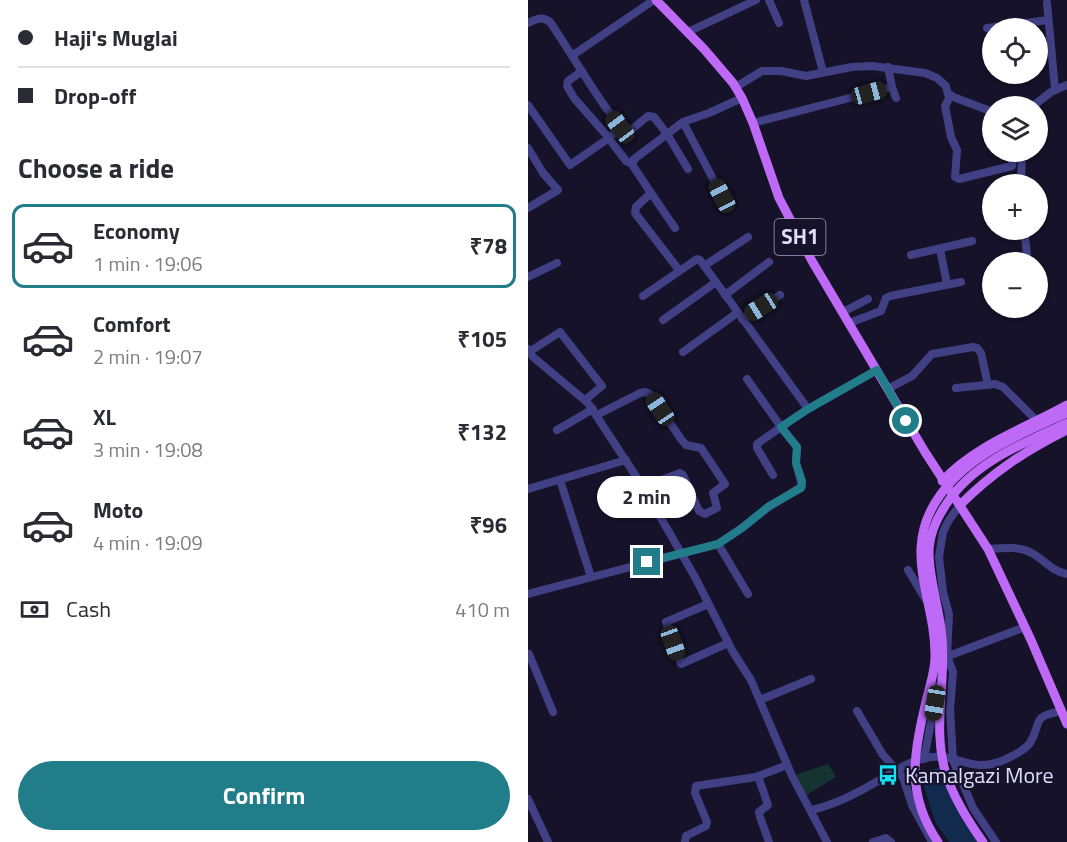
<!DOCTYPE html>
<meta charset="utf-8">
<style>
body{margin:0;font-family:"Titillium Web",sans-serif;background:#f7f7f7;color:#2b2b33;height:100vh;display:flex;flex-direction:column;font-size:22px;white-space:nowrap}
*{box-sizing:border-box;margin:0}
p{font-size:20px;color:#7c7c81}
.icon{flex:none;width:33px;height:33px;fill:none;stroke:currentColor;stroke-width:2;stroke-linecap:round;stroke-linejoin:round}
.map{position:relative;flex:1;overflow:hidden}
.side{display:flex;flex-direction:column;background:#fff;width:528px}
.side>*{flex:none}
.guide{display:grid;align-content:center;height:132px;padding:0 18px;background:#fff}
.buttons{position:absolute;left:454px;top:18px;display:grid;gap:12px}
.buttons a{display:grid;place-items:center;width:66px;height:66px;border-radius:50%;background:#fff;box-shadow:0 2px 4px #0004;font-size:30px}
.end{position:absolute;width:27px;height:27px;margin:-14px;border:8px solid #207d89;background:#fff;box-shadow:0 0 0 3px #fff}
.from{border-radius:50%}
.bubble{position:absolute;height:42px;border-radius:21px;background:#fff;box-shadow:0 2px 4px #0004;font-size:20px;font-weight:700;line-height:42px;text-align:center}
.car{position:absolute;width:18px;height:36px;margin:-18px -9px;border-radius:8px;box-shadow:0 0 4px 2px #0007;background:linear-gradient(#222 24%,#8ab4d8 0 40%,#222 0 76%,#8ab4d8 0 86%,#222 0)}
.guide b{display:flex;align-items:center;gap:21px;height:57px;font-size:22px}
.guide b+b{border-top:2px solid #e1e1e2}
.guide i{width:15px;height:15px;background:#2b2b33}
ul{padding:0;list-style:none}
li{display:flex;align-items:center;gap:18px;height:84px;margin:0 12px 9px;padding:0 6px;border:3px solid transparent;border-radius:12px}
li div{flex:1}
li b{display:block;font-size:22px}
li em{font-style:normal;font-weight:700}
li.selected{border-color:#207d89}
li>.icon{width:54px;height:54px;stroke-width:1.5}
h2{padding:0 18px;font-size:27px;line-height:72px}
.pay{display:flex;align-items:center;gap:15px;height:66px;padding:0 18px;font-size:22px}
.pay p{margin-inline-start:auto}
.cta{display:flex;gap:12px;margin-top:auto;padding:12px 18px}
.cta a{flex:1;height:69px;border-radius:36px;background:#207d89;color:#fff;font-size:24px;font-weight:700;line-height:69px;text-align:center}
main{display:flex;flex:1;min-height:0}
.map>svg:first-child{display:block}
</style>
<main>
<section class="side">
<div class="guide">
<b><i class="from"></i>Haji's Muglai</b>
<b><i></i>Drop-off</b>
</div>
<h2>Choose a ride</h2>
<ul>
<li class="selected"><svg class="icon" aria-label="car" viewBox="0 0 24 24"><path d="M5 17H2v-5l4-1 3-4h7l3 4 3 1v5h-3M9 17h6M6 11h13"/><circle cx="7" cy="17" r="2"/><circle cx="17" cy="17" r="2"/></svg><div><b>Economy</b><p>1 min · 19:06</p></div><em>₹78</em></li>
<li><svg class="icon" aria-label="car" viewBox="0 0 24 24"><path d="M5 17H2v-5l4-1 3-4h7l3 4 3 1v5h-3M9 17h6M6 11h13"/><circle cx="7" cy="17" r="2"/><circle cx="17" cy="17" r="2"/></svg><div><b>Comfort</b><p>2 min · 19:07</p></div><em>₹105</em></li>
<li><svg class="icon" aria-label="car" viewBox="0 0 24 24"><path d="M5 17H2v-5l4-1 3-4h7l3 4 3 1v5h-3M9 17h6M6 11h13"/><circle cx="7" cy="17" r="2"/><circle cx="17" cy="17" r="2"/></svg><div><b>XL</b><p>3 min · 19:08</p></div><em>₹132</em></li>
<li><svg class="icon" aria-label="car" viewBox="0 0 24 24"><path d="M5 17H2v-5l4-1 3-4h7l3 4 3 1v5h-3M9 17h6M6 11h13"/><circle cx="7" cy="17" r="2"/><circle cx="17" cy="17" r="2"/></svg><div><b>Moto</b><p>4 min · 19:09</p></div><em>₹96</em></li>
</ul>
<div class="pay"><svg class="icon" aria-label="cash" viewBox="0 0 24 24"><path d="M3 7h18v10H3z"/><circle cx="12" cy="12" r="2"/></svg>Cash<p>410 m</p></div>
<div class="cta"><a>Confirm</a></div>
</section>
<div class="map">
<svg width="539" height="842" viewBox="0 0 539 842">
<rect width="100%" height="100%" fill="#151229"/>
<path fill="#153331" d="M300,764L308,777L277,796L264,776Z"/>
<path fill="#122a4d" d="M412,767L451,842H421L407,822L392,773Z"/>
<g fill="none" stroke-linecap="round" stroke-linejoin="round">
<g stroke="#414085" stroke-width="8">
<path d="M241,0L251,23"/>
<path d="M276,0L295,72"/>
<path d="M519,3L527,89"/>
<path d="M0,23C8,19 14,16 22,22C46,57 66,94 92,127L81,138L82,140L98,161L104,164"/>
<path d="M459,28L520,20"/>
<path d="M160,32L228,0"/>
<path d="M45,55L126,0"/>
<path d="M208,87L234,71H253L278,76L324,67L344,66L397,73L409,78L418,86L420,95L465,112"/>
<path d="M364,87L368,98"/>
<path d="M423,95L417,106L423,137L429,150L427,177L431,179L484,166L486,152"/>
<path d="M0,105L42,165L81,138L46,98L39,86L40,81L54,71"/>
<path d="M505,106L523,92L539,85"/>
<path d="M155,122L194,196"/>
<path d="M225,123L364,87L360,67"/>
<path d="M98,134L120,116L126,117L139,134L160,169"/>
<path d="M0,148L15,173L30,190L0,208"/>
<path d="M493,184L494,152"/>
<path d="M123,193L147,228"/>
<path d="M496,230L499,254"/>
<path d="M412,249L419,284"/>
<path d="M383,255L444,241"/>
<path d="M176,266L220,237"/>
<path d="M151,270L107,213L108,207L123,193L105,166V160L155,122L181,113L214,98"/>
<path d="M0,277L29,263"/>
<path d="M197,295L241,262"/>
<path d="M115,296L169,259L172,260L188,282"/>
<path d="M315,312L340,299"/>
<path d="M214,319L252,295"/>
<path d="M135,320L188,282L280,409"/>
<path d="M321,323L353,311L358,298L362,296L433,282"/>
<path d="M0,349L5,357L60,403L115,487L167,577L205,652L223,680L264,776L299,842"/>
<path d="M1,352L32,332L74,386L57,400"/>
<path d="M155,352L209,313"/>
<path d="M219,379L253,427L229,444V448L245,475"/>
<path d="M428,388L467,384L475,387L509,421"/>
<path d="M360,389L384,376L404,354L445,347L449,348L453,353L460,385"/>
<path d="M69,415L112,393L117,392L122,394L153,439L158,445L173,448L197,484L185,493L189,508L177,514L171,511L155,475L152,473L115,487"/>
<path d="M29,430L65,409"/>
<path d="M32,480L63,577"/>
<path d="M0,489L98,460"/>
<path d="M432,505L421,520L415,532L411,557L415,592L421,614L419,656L425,672L422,710L425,760L445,808L468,842"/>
<path d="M190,544L220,594"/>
<path d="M460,549C474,548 489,546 502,552C516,559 523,571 539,574"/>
<path d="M380,570L398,600"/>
<path d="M0,594L190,544L214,528L238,509L274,486L268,463L269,447L253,427L280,409L349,370"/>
<path d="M180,604L138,622L153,664L200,643"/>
<path d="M1,654L25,712"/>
<path d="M415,658L497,627"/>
<path d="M232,700L283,679"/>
<path d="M329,711L355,755L375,777L384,805L404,842"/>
<path d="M396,759L410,686"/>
<path d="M230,776L240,805L231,812L232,817L241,842"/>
<path d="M0,799L20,842"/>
<path d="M283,810C307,805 329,793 350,781C367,771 384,759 404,757C430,754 444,774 476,760C485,756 496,751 502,743C515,721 502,717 534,711"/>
<path d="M157,842L158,836L178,826L179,822L167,793L168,786L228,777L259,765"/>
<path d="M345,842L358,838L363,842"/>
</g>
<g stroke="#be6af7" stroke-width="9">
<path d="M128,0L176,49L205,83L214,98L225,123L251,198L284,261L397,452L460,549L503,640L539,724"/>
<path d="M414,481C449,444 496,429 539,405"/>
<path d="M432,505C465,472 497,451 539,430"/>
</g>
<g stroke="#be6af7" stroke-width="9">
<path d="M410,842C378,795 385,754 398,702C401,688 407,672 407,657C408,598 371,550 413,494C443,453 495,433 539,413"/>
<path d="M455,842C440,821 426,799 418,774C404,729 418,685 414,639C412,608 400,579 401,549C402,533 410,516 419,503C446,462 496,443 539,423"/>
</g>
</g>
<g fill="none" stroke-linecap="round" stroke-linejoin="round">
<path stroke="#207d89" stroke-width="8" d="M119,562L190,544L214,528L241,506L273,488L274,481L268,463L269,447L253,427L280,409L349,370L378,421"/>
</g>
<defs>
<g id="bus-bare" transform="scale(1.62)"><path d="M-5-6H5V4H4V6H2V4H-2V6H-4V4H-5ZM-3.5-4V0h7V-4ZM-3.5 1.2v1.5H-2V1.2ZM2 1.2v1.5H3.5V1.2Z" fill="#13e1f2" stroke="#151229" stroke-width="2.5" paint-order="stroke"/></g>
</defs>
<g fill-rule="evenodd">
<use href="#bus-bare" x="360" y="775"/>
</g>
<g text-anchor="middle" stroke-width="4.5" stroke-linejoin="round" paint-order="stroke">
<rect fill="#151229" stroke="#a29fbd" stroke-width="1.5" x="246.5" y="219" width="51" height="36" rx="4.5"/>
<g font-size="21" font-weight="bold" fill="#dfdcfd">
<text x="272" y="244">SH1</text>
</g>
<g font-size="22" fill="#dfdcfd" stroke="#151229" text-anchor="start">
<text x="377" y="783">Kamalgazi More</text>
</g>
</g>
</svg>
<div class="buttons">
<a><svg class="icon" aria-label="locate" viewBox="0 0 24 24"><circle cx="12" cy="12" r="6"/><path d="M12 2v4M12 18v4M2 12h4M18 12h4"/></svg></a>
<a><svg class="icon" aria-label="layers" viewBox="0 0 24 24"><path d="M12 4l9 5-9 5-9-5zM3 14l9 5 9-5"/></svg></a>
<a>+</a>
<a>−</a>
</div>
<i class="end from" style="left:378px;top:421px"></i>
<i class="end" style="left:119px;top:562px"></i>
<div class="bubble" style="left:69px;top:476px;width:99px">2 min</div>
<i class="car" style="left:341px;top:93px;rotate:75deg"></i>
<i class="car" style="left:92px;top:127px;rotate:323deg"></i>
<i class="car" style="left:194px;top:196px;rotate:332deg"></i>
<i class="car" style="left:233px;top:307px;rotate:238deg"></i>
<i class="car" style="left:132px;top:409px;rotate:326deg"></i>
<i class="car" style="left:145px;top:643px;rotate:160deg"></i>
<i class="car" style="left:407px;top:703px;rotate:189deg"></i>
</div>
</main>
